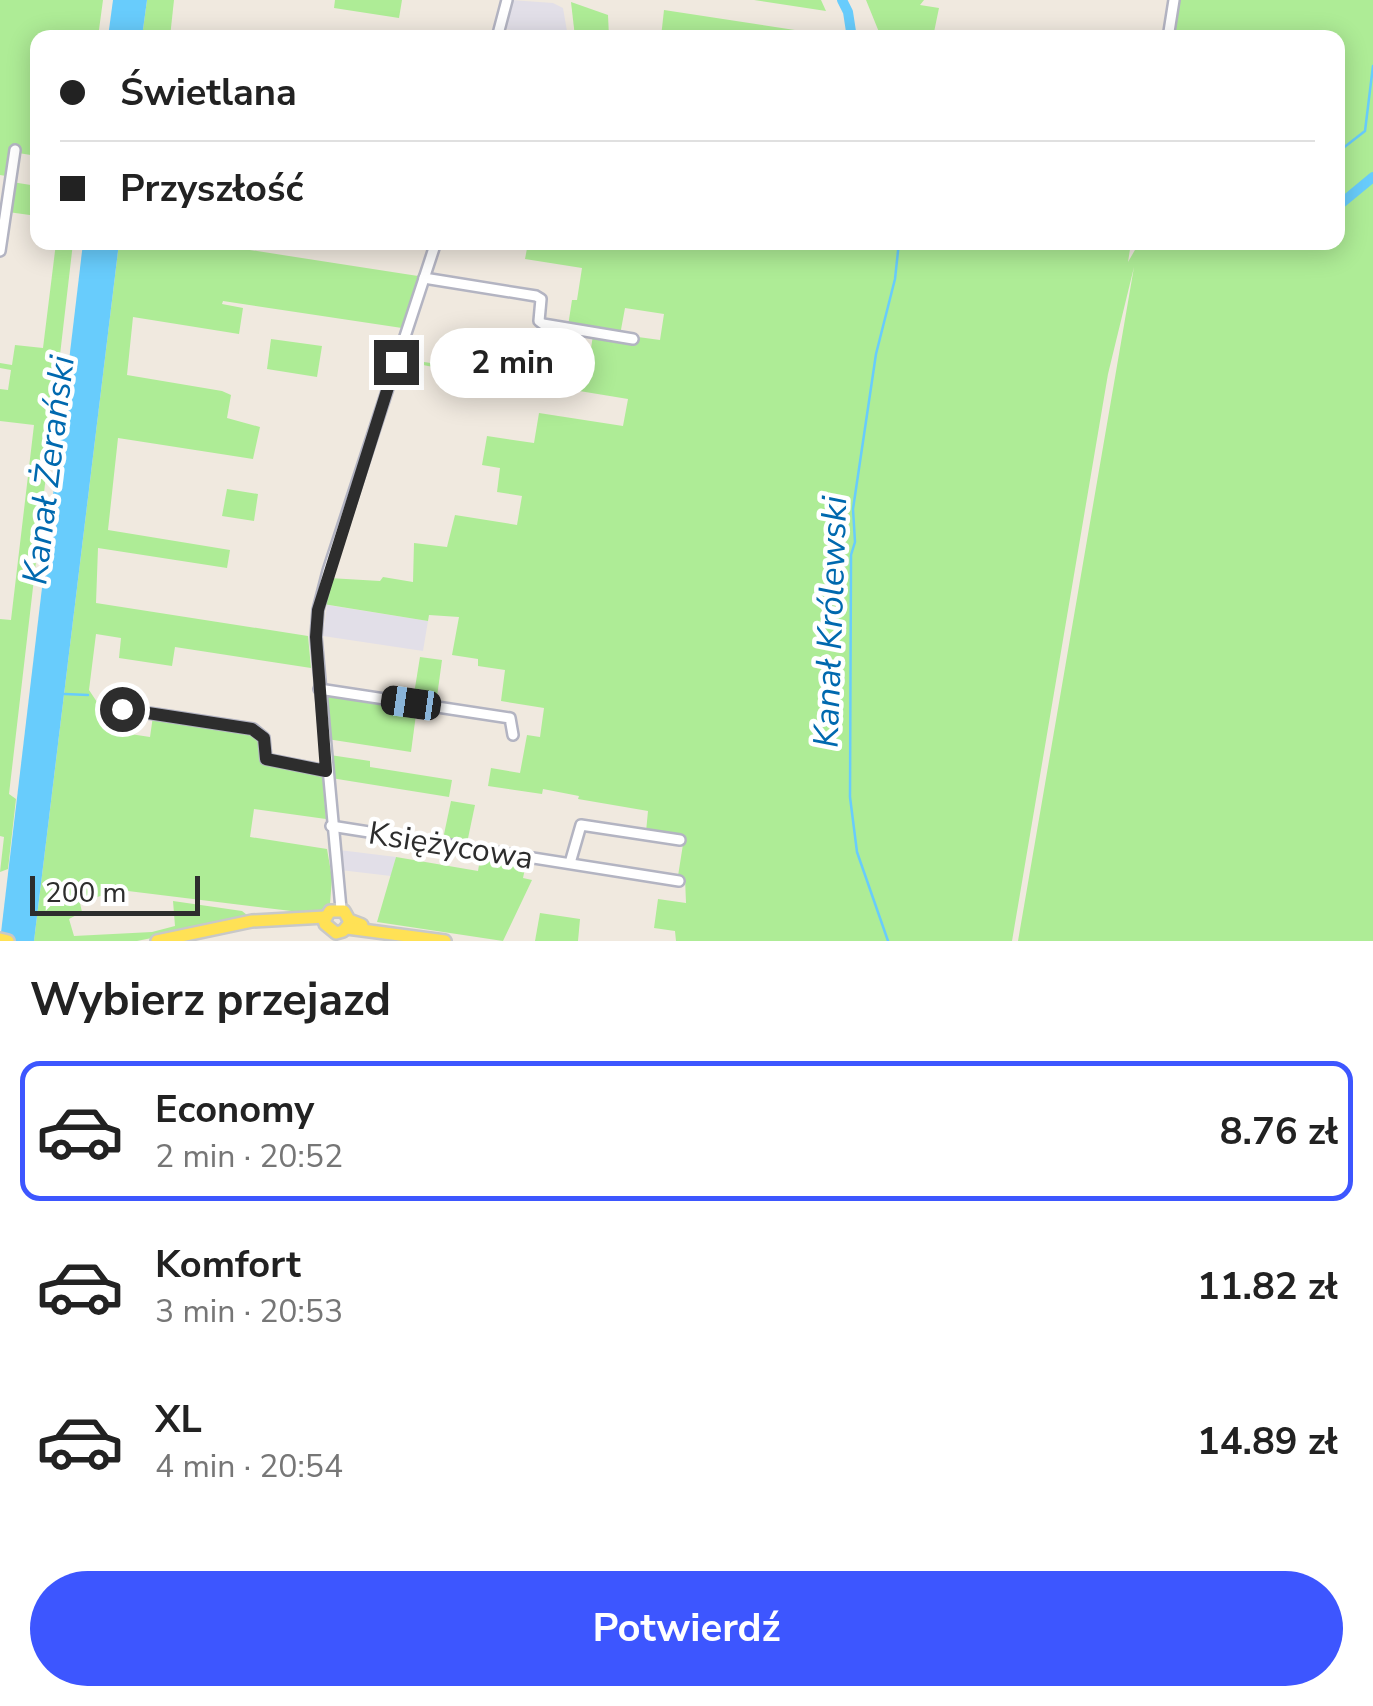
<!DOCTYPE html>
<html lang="pl">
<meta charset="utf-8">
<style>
body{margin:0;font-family:"Nunito Sans",sans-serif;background:#f6f6f6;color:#222;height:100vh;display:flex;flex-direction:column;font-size:38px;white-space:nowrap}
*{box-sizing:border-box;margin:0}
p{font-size:32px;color:#767676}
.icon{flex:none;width:55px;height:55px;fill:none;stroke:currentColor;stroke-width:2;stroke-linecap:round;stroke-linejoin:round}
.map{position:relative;height:941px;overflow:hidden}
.side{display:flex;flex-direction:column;background:#fff;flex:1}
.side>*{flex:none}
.hud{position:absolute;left:30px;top:30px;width:1315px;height:220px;border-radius:20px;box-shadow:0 5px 25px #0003;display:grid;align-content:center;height:220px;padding:0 30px;background:#fff}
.scale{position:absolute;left:30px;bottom:25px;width:170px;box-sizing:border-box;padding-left:10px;border:5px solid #2d2d2d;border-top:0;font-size:28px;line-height:35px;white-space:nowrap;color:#2d2d2d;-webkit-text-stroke:8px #fff;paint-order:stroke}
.end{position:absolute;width:45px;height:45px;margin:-22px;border:12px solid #2d2d2d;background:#fff;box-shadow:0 0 0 5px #fff}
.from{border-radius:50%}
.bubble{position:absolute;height:70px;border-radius:35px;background:#fff;box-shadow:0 5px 25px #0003;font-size:32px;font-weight:700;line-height:70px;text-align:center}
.car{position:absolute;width:30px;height:60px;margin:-30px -15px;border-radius:12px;box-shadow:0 0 8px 2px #0007;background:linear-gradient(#222 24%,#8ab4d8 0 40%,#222 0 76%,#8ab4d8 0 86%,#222 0)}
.hud b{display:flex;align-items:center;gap:35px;height:95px;font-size:38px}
.hud b+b{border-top:2px solid #e0e0e0}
.hud i{width:25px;height:25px;background:#222}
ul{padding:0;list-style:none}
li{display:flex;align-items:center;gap:30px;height:140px;margin:0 20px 15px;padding:0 10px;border:5px solid transparent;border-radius:20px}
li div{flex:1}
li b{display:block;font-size:38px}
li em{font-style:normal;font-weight:700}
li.current{border-color:#3d56ff}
li>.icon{width:90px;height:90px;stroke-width:1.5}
h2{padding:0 30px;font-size:45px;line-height:120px}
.button{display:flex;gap:20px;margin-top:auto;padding:20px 30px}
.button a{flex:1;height:115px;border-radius:60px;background:#3d56ff;color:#fff;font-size:40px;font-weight:700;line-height:115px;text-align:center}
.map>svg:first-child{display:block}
</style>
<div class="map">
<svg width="1373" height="941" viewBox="0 0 1373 941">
<rect width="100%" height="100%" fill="#f0e9df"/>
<g fill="#e2dfe8">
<path d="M511,0L553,3L563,8L568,37L503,29Z"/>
<path d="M327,605L428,621L423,651L323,636Z"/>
<path d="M339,850L396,857L391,876L340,870Z"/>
</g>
<g fill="#aeec96">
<path d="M0,0H103L98,37L38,38L37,156L12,152L6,176L0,175Z"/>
<path d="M147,0H174L170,37H142Z"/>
<path d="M335,0H402L399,18L334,8Z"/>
<path d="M754,0H821L826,11Z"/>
<path d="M866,0H924L920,5L939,8L933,37H881Z"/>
<path d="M1178,0H1373V941H1018L1134,267L1108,374L1012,941H676L675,931L654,928L658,899L686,903L685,878L678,876L684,838L646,832L648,811L578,799L579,796L543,789L542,794L488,786L491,768L520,773L527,735L540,737L544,708L501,701L505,670L478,666V659L452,655L459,617L429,615L428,621L323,604L329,578L380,581L383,577L413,582L414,543L447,547L455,515L517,525L522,496L497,492L500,468L482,465L487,436L534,443L539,413L623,426L628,399L428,366L404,361L405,359L532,379L537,355L589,362L593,335L633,342L638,337L660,340L664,314L625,308L620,335L568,326L572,300H577L582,268L525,259L528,243H1131L1128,262L1139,243L1338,242V38L1172,37Z"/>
<path d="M571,2L608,15L609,37H575Z"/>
<path d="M664,10L834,36V37H661Z"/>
<path d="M12,182L37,186V216L8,212Z"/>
<path d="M56,243H73L9,794L16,799L8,869L0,872L4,837L0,836V619L11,620L34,425L0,421V389L8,390L11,370L0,368V363L12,365L15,345L43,348Z"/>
<path d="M119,243H205L418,276L402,328L223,301L222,304L243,308L239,334L133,317L127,375L222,391L231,395L227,418L260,427L253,459L118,438L108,530L230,550L227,568L98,548L96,603L308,636L311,668L175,647L172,666L119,658L121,638L96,634L89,690L117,732L150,737L153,716L257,733L262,743L259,756L262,761L322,772L326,819L254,809L250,837L327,849L332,878L330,904L316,914L128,891L112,892L80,903L82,912L69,919L74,936L152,932L175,926L173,901L242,911L247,915L245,919L137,941H34Z"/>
<path d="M271,339L322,346L317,377L267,369Z"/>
<path d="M227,489L258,494L254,521L222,516Z"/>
<path d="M420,657L442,660L436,704L413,700Z"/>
<path d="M326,694L417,707L411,752L327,739L323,695Z"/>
<path d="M330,755L370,761V767L452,780L449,797L331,778Z"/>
<path d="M451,801L475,805L467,843L443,839Z"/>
<path d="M481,853L527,859L523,878L532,880L503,941L377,922L396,857L478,871Z"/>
<path d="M540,913L580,919L578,941H535Z"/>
</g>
<g fill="#68ccfc">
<path d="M113,0H147L142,37H108Z"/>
<path d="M83,243H119L34,941H0Z"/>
</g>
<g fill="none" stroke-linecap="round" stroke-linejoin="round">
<g stroke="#68ccfc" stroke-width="2.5">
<path d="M1338,152L1365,131L1373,66"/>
<path d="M65,694L88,695"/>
<path d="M888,941L857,852L850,797L851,555L855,542L853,509L876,354L895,279L899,242"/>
</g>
<g stroke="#68ccfc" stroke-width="10">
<path d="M842,0L848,12L852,38"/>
<path d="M1338,206L1373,177"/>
</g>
<g stroke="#b3b4c2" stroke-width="14">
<g id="minor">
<path d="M497,38L507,0"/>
<path d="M1168,38L1174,0"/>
<path d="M0,251L15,150"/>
<path d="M424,278L536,296L541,299L539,321L543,324L633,339"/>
<path d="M319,689L510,718L513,735"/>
<path d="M122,709L253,729L264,738L266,759L326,771"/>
<path d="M331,826L679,881"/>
<path d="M570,863L581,825L680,840"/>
<path d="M341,909L316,637L318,610L328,571L436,242"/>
</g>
</g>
<g stroke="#c8c8c8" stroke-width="16">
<g id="major">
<path d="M324,921L330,911H344L349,920L362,925"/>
<path d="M325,924L336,933L343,931L349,924"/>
<path d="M347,928L445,941"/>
<path d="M0,939L8,941"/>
<path d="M157,941L252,921L325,917"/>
</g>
</g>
<use href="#minor" stroke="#fff" stroke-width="9"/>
<use href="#major" stroke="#ffe155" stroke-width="11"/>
</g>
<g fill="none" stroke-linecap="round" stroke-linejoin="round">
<path stroke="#2d2d2d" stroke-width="12" d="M122,709L252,729L264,738L266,759L326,771L316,637L318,610L396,362"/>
</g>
<g text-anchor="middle" stroke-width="9" stroke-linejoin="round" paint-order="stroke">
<g font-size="32" fill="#2d2d2d" stroke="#fff">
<text transform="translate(451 845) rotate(9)" y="11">Księżycowa</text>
</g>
<g font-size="35" font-style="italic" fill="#0069af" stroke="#fff">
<text transform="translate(48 470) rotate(-83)" y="12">Kanał Żerański</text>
<text transform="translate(830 622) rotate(-88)" y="12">Kanał Królewski</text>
</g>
</g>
</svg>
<div class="scale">200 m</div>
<i class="end from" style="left:122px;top:709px"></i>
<i class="end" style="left:396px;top:362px"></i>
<div class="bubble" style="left:430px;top:328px;width:165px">2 min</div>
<i class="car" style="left:411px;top:703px;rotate:278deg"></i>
<div class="hud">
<b><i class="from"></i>Świetlana</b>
<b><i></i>Przyszłość</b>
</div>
</div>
<section class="side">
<h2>Wybierz przejazd</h2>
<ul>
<li class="current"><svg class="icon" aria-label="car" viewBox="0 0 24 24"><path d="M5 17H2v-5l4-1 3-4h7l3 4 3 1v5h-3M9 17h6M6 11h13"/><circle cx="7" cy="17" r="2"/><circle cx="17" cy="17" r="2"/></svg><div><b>Economy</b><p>2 min · 20:52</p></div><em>8.76 zł</em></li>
<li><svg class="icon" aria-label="car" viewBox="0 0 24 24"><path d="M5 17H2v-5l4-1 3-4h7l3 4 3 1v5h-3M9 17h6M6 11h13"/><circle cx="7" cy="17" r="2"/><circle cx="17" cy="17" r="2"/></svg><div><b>Komfort</b><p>3 min · 20:53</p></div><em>11.82 zł</em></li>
<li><svg class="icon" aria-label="car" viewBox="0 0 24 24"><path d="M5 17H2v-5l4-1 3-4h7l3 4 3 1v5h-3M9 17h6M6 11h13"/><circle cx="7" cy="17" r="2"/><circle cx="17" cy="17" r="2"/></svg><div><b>XL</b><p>4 min · 20:54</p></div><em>14.89 zł</em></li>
</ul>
<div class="button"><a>Potwierdź</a></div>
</section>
